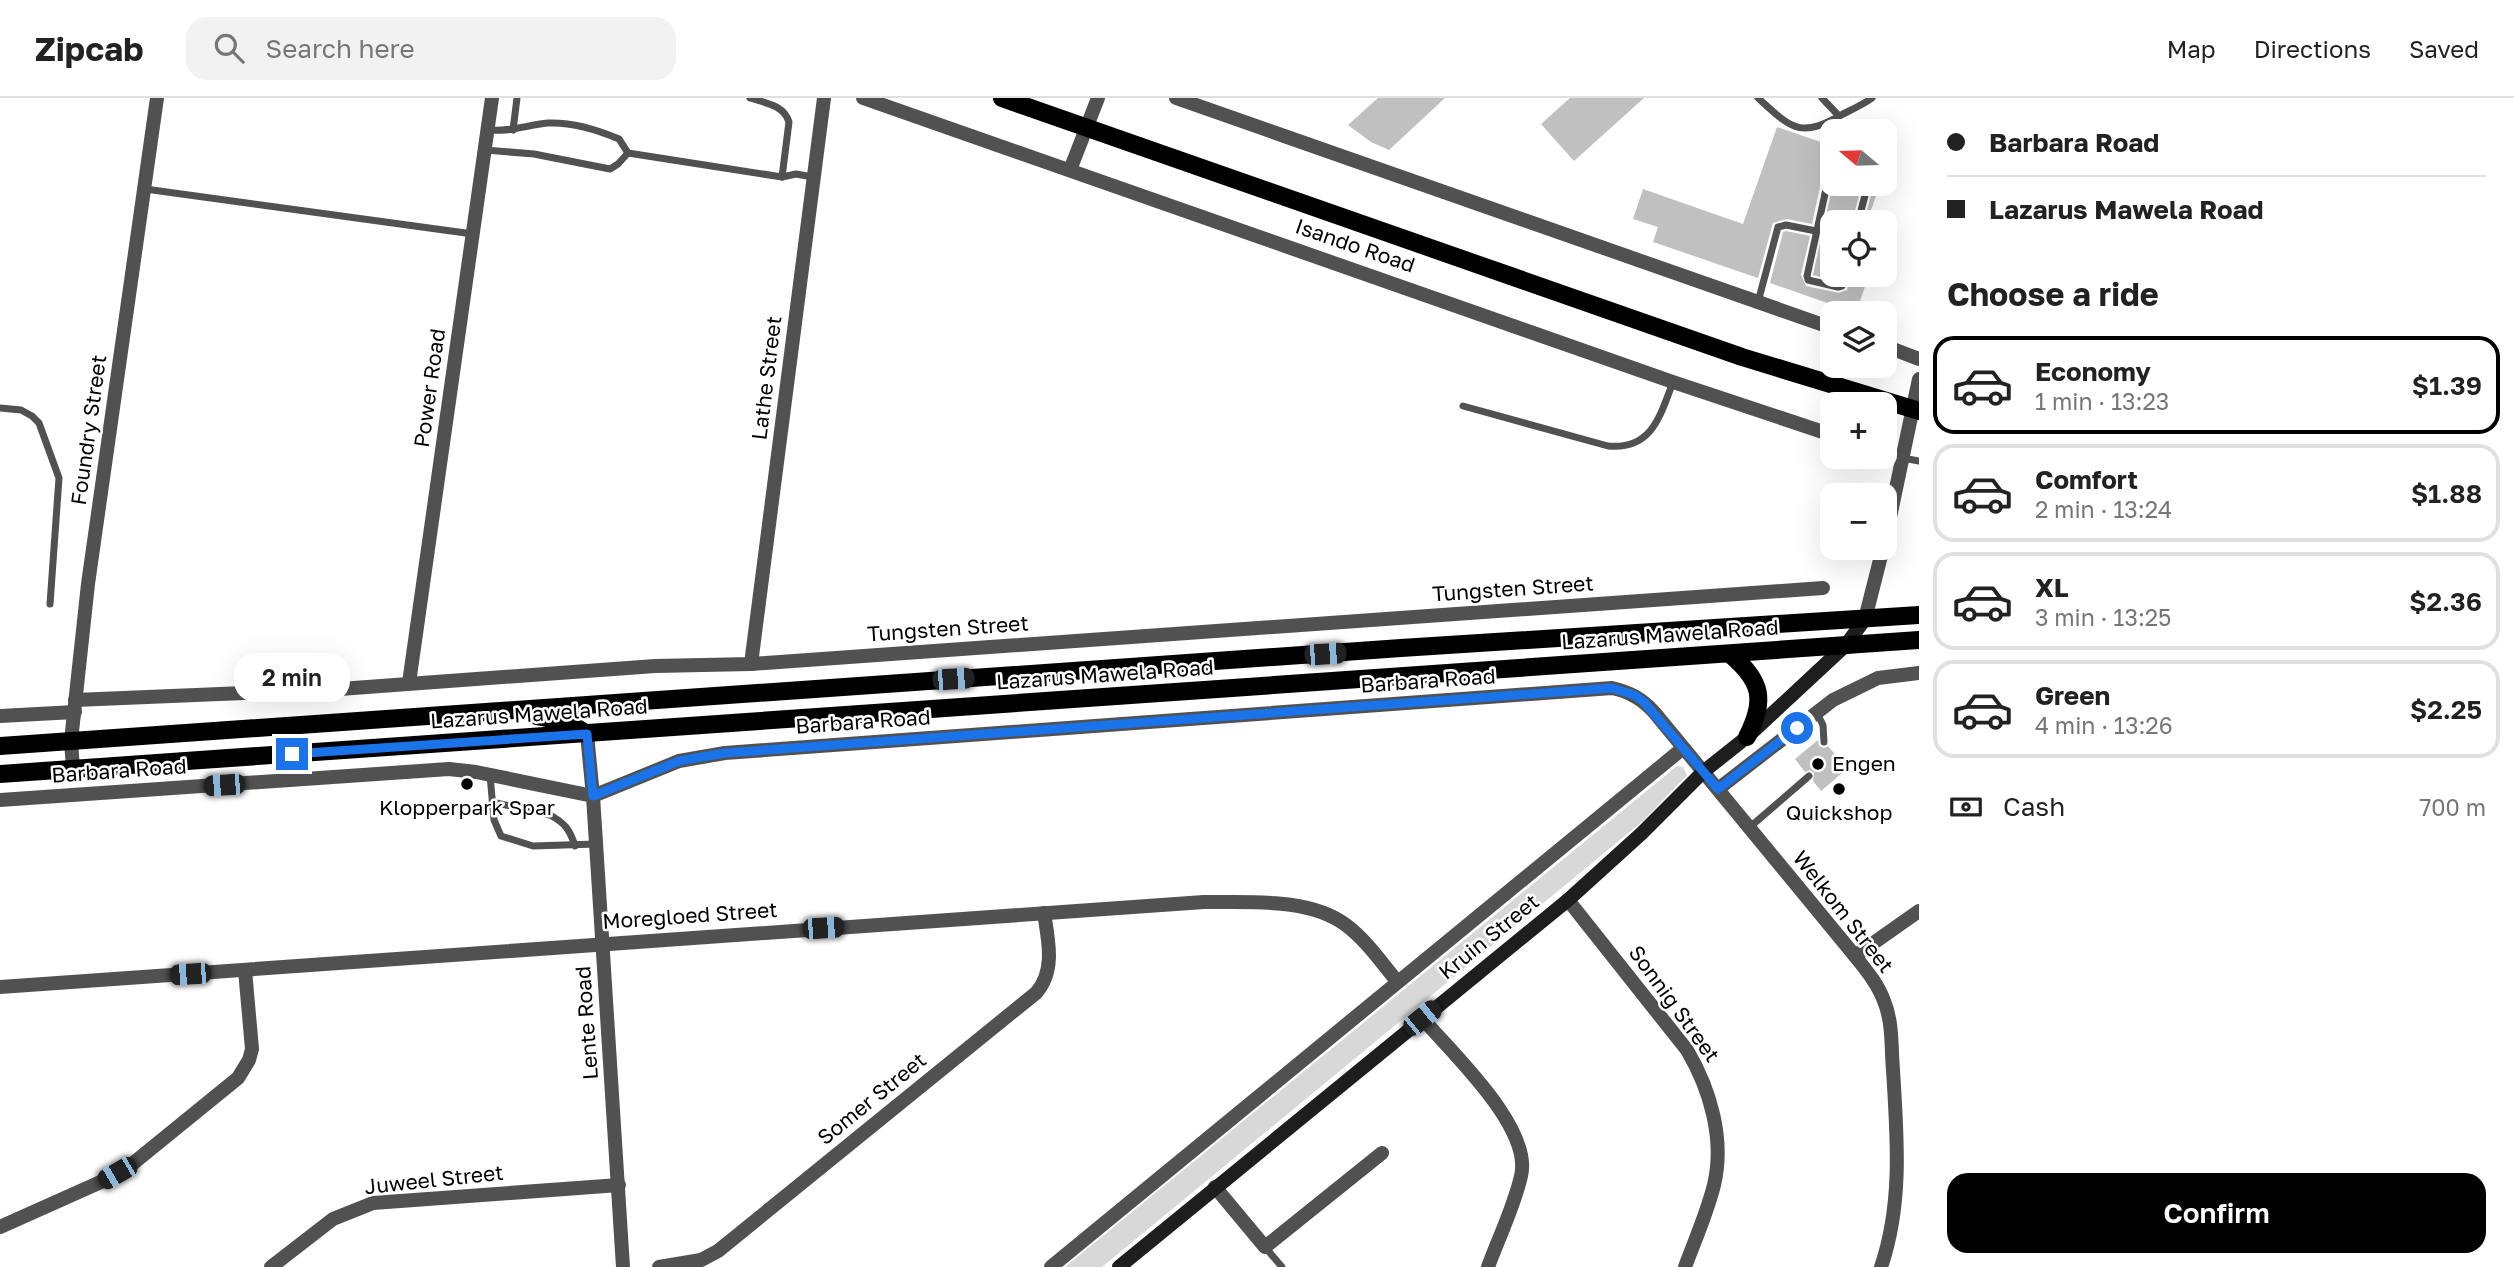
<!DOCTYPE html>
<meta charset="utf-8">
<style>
body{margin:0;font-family:"Golos Text",sans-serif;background:#f2f2f2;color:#222;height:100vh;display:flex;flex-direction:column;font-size:26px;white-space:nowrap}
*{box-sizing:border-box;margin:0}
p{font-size:23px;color:#767676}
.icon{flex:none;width:38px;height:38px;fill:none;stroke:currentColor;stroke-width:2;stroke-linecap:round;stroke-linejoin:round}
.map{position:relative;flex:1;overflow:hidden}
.sheet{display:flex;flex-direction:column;background:#fff;width:595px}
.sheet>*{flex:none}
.guide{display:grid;align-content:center;height:154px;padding:0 28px;background:#fff}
.needle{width:46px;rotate:289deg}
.controls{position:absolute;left:1820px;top:21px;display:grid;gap:14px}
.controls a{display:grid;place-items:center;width:77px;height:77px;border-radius:14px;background:#fff;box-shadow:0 7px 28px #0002;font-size:35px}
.end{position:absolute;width:32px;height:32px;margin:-16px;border:9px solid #1a73e8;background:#fff;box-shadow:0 0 0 4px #fff}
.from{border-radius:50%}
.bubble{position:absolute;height:49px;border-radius:21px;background:#fff;box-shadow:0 7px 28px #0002;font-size:23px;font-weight:600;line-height:49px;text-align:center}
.car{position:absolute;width:21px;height:42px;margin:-21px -10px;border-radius:9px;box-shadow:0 0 5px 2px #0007;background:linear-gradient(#222 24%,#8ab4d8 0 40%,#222 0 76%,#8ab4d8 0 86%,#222 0)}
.guide b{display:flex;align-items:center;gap:24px;height:66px;font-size:26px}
.guide b+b{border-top:2px solid #e0e0e0}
.guide i{width:18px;height:18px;background:#222}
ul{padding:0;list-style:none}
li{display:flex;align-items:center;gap:21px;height:98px;margin:0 14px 10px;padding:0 14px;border:4px solid #e0e0e0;border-radius:21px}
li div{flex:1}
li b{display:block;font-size:26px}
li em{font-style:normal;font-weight:600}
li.on{border-color:#000}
li>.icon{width:63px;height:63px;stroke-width:1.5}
h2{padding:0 28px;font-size:32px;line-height:84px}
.pay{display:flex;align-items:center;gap:18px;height:77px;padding:0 28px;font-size:26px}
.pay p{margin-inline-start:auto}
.primary-button{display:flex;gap:14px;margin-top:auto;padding:14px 28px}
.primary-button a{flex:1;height:80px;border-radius:21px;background:#000;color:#fff;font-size:28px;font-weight:600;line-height:80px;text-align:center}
header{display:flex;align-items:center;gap:42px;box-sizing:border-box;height:98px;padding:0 35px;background:#fff;border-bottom:2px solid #e0e0e0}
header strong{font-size:33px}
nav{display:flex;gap:38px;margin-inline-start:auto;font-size:24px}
.search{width:490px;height:63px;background:#f2f2f2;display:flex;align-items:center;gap:18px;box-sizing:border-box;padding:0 24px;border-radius:21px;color:#767676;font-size:26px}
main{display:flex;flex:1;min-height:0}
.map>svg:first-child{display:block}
</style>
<header>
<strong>Zipcab</strong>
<div class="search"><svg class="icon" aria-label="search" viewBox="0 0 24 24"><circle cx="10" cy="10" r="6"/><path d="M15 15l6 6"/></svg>Search here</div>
<nav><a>Map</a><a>Directions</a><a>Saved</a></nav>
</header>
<main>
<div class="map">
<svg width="1919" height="1169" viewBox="0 0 1919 1169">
<rect width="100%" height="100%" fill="#fff"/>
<path fill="#d8d8d8" d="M1677,668L1683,669L1687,677L1643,723L1102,1169H1065Z"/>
<g fill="#c0c0c0">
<path d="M1378,0H1445L1389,52L1371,44L1348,27Z"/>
<path d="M1570,0H1644L1574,63L1541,26Z"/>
<path d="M1777,29L1832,48V67L1827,70L1822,80L1812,126L1787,121L1773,125L1758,180L1653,144L1658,129L1633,121L1643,91L1743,126Z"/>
<path d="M1833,86H1862L1852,124H1832V177H1839L1837,183L1813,177Z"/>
<path d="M1874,86H1880L1867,124H1864Z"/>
<path d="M1786,133L1810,138L1801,177L1806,188L1839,195L1847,192L1851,177H1869L1856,215L1770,185L1783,134Z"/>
<path d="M1818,642L1819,648L1824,650L1828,648L1847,671L1821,693L1813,683L1814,675L1810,672L1805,674L1795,661Z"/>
</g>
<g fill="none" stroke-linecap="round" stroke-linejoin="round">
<g stroke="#515151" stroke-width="7">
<path d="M750,0C765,5 784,7 789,24L782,79"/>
<path d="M1758,0C1792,31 1800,41 1843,16C1853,11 1864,6 1872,0"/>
<path d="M1822,0L1839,18"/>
<path d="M487,32C512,34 526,27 548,25C572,24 598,32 619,41L628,55L782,79L796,76L813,79"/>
<path d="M513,32L517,0"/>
<path d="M485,52L534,56L610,71L618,66L628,55"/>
<path d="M1832,73L1828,82L1807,178L1808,182L1838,189L1842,188L1845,177"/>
<path d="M145,91L473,136"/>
<path d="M1858,124L1868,86"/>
<path d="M1758,204L1778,129L1786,127L1816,133"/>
<path d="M1463,308L1608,348C1652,352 1660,318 1673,284"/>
<path d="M0,310L21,312L32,318L39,325L59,380L50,506"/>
<path d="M1903,360L1919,363"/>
<path d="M1817,615L1823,627L1824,644"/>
<path d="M490,677L494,722L501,738L533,748L596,746"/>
<path d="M492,704L550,717C565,725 570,732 575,748"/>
<path d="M1750,729L1809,678"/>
<path d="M1265,1149L1282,1169"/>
</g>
<g stroke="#515151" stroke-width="14">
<path d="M863,0L1673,284L1832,337"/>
<path d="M1176,0L1832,230"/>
<path d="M1070,72L1098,0"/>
<path d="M1885,248L1919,261"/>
<path d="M1885,354L1902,360"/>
<path d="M1885,443L1919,281"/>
<path d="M1865,521L1883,450"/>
<path d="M751,566L824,0"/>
<path d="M409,585L492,0"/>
<path d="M75,602L340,591L655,568L751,566L1823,490"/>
<path d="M0,618L75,614"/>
<path d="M587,636L593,698L623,1169"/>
<path d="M73,670L71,643L88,486L157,0"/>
<path d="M1718,691L1833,602L1878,580L1919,575"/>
<path d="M0,702L449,671L476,674L593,698L679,663L725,655L1612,590C1630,594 1642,601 1654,614L1855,858C1866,872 1878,886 1884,903C1893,924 1891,950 1893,972C1897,1038 1903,1105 1881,1169"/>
<path d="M1568,802L1687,952C1710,991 1725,1041 1714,1087C1707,1115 1695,1142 1685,1169"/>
<path d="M1855,858L1919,813"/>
<path d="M0,889L1204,804C1249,805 1308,799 1346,827C1366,842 1381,864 1397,883"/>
<path d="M1422,920C1452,955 1533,1030 1521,1078C1514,1109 1499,1139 1488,1169"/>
<path d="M1215,1089L1265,1149L1382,1055"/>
<path d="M0,1129L103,1083L131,1067L238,980L249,962L252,951L245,872"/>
<path d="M271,1169L333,1121L373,1105L619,1087"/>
<path d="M659,1169L701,1162L718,1153L1036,895C1056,873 1048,841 1044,815"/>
<path d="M1051,1169L1682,651"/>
</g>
<path stroke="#1e1e1e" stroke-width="14" d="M1119,1169L1568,802L1642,735L1703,674L1747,639L1846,547L1865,521"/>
<g stroke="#000" stroke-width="18">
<path d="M1002,0L1742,259L1919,313"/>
<path d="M1730,556C1762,583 1766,602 1747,639"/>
<path d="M536,618L568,624L587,636"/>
<path d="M0,648L1401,550L1919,517"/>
<path d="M0,676L1919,542"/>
</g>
</g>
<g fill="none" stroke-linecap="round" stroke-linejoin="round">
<path stroke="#1a73e8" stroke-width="9" d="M292,656L587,636L593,698L679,663L725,655L1612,590L1634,597L1644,604L1718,691L1797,630"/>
</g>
<g fill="#000" stroke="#fff" stroke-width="2.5">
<circle cx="1818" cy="666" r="7"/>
<circle cx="467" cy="686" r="7"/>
<circle cx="1839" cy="691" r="7"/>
</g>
<g text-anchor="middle" stroke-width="5" stroke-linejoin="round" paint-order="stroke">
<g font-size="21" fill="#000" stroke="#fff">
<text transform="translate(1355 148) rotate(19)" y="7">Isando Road</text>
<text transform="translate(767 280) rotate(-83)" y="7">Lathe Street</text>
<text transform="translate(430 290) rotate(-82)" y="7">Power Road</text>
<text transform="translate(89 332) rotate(-82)" y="7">Foundry Street</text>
<text transform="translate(1513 491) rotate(-4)" y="7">Tungsten Street</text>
<text transform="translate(948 531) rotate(-4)" y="7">Tungsten Street</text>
<text transform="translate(1670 537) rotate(-4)" y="7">Lazarus Mawela Road</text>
<text transform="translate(1105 577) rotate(-4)" y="7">Lazarus Mawela Road</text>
<text transform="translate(1428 583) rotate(-4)" y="7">Barbara Road</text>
<text transform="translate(539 616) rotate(-4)" y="7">Lazarus Mawela Road</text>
<text transform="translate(863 624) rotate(-4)" y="7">Barbara Road</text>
<text transform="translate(119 673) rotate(-4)" y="7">Barbara Road</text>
<text transform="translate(1843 814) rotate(52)" y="7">Welkom Street</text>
<text transform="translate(690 818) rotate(-4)" y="7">Moregloed Street</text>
<text transform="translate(1489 839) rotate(-39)" y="7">Kruin Street</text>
<text transform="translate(1674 906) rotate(54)" y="7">Sonnig Street</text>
<text transform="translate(587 925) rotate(-94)" y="7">Lente Road</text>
<text transform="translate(872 1001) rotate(-39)" y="7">Somer Street</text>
<text transform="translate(434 1082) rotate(-6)" y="7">Juweel Street</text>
</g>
<g font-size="21" fill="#000" stroke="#fff">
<text x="1832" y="673" text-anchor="start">Engen</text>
<text x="467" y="717">Klopperpark Spar</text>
<text x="1839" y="722">Quickshop</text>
</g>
</g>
</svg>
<div class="controls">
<a><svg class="needle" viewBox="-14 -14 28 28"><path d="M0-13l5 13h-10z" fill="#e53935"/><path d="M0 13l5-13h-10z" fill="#767676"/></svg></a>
<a><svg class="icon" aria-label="locate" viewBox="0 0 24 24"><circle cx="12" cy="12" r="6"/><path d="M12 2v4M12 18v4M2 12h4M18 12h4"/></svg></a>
<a><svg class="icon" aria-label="layers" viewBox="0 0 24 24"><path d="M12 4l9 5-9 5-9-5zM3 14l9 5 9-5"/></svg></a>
<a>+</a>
<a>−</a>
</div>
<i class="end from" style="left:1797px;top:630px"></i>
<i class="end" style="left:292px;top:656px"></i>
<div class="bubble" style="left:234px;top:555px;width:116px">2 min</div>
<i class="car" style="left:1325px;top:556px;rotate:86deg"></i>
<i class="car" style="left:953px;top:581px;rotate:86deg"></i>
<i class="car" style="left:224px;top:687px;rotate:266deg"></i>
<i class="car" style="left:823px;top:830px;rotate:86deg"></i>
<i class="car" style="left:190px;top:876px;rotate:266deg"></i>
<i class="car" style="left:1422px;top:920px;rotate:51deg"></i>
<i class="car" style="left:117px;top:1075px;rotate:240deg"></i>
</div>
<section class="sheet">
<div class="guide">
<b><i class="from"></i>Barbara Road</b>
<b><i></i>Lazarus Mawela Road</b>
</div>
<h2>Choose a ride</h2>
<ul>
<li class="on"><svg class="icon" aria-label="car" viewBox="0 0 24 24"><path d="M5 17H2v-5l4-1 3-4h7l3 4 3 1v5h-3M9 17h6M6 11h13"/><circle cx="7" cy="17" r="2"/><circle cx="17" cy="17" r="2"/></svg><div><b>Economy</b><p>1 min · 13:23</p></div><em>$1.39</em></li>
<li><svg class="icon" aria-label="car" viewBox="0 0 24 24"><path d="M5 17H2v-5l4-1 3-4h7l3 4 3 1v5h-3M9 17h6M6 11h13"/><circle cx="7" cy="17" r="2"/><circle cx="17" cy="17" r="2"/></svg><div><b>Comfort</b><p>2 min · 13:24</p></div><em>$1.88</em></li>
<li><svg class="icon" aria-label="car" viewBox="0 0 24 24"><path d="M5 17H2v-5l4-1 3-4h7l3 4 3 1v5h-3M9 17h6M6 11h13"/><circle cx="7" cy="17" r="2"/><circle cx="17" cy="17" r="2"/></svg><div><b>XL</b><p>3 min · 13:25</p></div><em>$2.36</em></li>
<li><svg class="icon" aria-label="car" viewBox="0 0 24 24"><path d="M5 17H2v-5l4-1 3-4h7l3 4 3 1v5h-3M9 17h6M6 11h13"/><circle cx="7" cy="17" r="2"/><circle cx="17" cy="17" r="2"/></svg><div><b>Green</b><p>4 min · 13:26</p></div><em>$2.25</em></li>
</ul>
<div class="pay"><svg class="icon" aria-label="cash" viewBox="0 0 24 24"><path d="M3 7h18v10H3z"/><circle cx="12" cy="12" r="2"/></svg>Cash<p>700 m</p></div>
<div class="primary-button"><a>Confirm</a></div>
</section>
</main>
